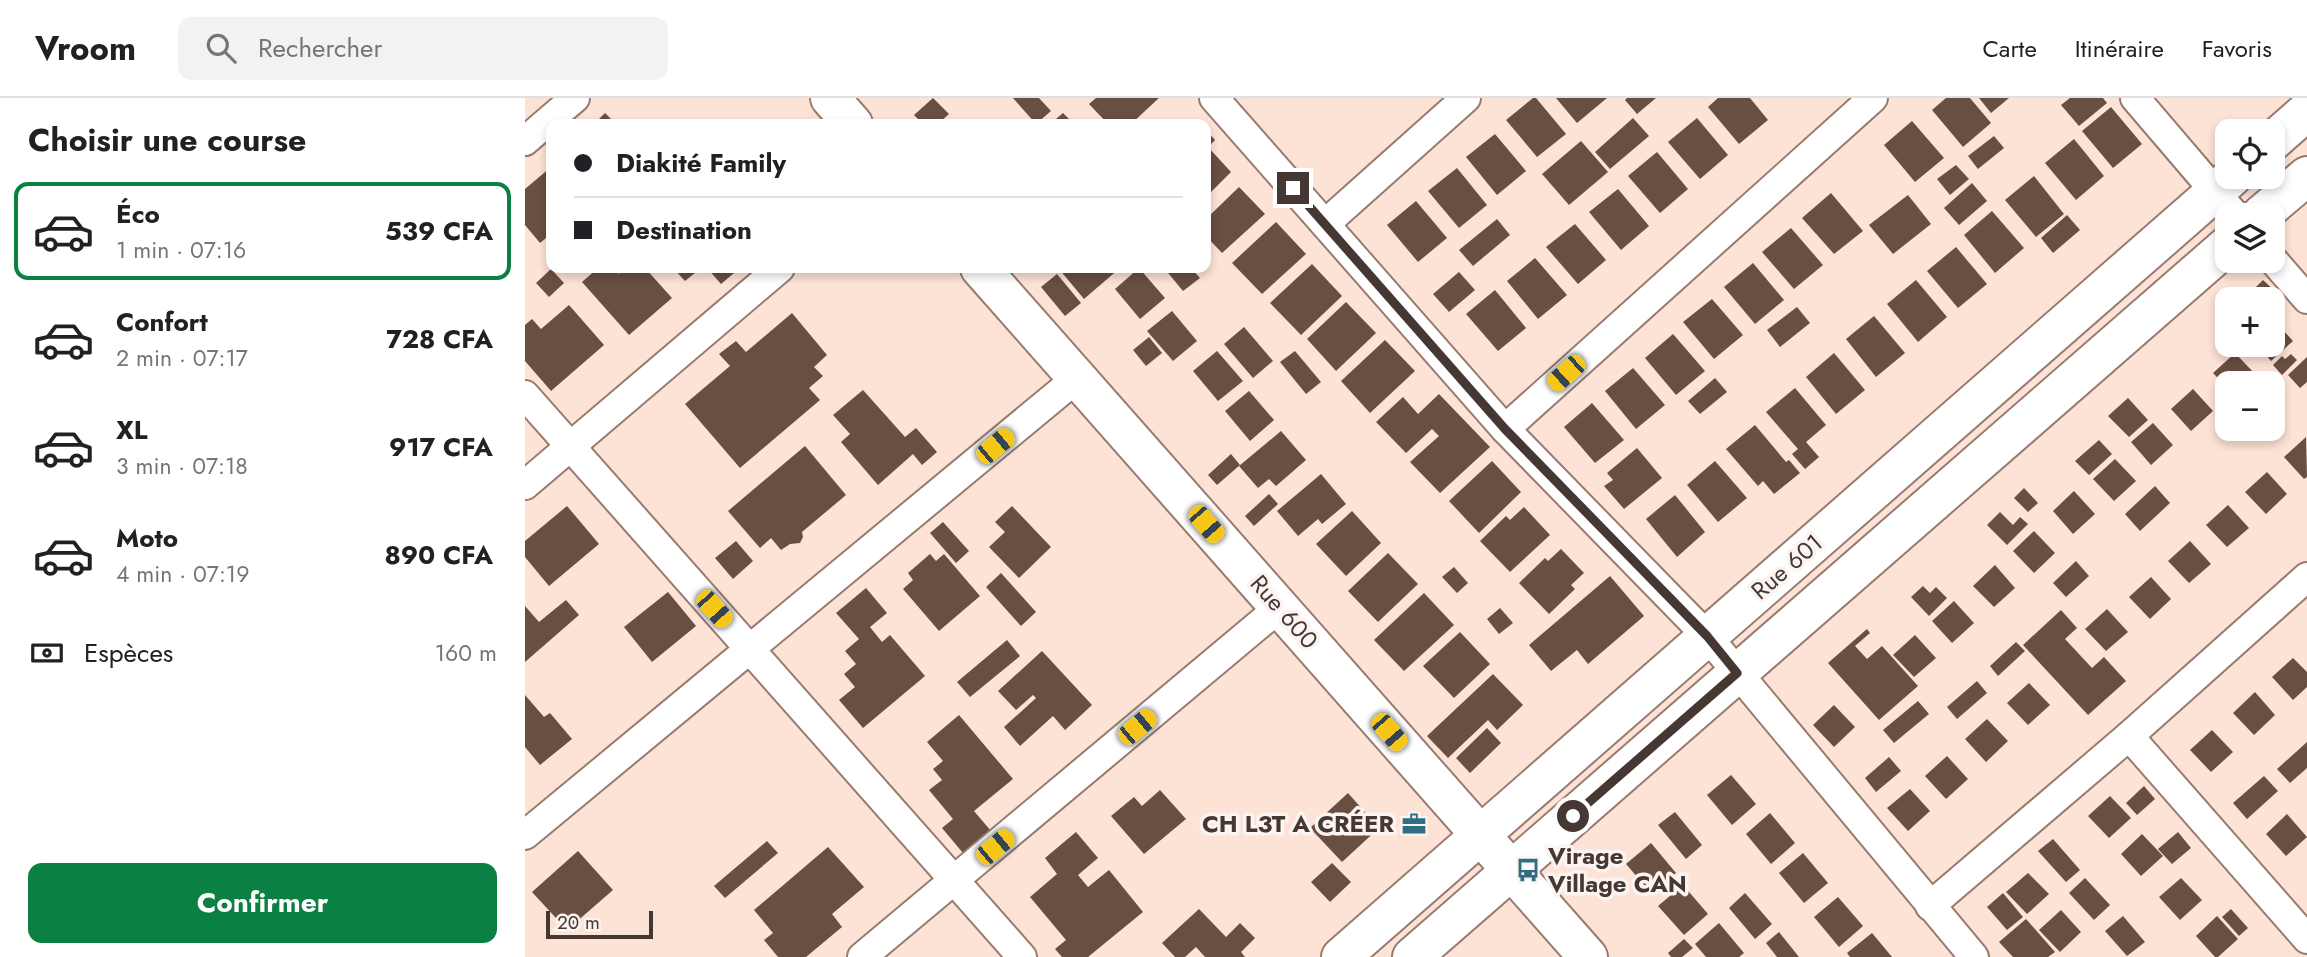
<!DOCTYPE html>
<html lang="fr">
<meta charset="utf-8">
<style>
body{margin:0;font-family:Jost,sans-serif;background:#f2f2f2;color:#202124;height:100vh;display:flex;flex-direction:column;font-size:26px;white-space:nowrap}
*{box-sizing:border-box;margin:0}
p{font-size:23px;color:#757577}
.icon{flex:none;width:38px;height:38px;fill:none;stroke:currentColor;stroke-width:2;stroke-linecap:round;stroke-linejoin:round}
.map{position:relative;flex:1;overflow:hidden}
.drawer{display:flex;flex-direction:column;background:#fff;width:525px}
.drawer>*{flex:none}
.banner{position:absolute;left:21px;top:21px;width:665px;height:154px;border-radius:14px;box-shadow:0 4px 10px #0003;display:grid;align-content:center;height:154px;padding:0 28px;background:#fff}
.tools{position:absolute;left:1690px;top:21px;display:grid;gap:14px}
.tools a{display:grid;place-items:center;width:70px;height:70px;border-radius:14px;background:#fff;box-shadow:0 4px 10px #0003;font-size:35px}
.scale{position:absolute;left:21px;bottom:18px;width:107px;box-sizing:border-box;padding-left:7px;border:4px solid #453833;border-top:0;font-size:19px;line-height:24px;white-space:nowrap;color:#453833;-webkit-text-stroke:5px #fbf4f1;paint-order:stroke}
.end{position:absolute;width:32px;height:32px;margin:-16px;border:9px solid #453833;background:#fff;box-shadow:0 0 0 4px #fff}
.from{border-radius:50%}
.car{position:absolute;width:21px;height:42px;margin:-21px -10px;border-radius:9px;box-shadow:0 0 5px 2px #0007;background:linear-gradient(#f5c518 24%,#345 0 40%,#f5c518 0 76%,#345 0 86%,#f5c518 0)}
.banner b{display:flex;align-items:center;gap:24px;height:66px;font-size:26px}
.banner b+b{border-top:2px solid #e0e0e0}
.banner i{width:18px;height:18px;background:#202124}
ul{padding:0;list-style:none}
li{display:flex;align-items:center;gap:21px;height:98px;margin:0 14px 10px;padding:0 14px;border:4px solid transparent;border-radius:14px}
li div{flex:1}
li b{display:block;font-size:26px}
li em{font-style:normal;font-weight:700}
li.selected{border-color:#0b8043}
li>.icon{width:63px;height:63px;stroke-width:1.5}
h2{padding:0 28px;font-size:32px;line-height:84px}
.pay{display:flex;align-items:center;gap:18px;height:77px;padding:0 28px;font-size:26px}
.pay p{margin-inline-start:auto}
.cta{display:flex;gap:14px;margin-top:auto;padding:14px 28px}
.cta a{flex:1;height:80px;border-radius:14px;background:#0b8043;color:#fff;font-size:28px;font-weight:700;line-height:80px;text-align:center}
header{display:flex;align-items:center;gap:42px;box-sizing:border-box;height:98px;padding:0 35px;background:#fff;border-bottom:2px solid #e0e0e0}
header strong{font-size:33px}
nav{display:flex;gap:38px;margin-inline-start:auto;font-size:24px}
.search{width:490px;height:63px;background:#f2f2f2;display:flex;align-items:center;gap:18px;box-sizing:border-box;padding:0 24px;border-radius:14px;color:#757577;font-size:26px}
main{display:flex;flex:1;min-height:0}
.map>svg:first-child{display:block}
</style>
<header>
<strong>Vroom</strong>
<div class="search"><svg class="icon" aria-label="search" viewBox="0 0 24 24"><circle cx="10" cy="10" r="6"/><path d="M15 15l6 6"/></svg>Rechercher</div>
<nav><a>Carte</a><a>Itinéraire</a><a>Favoris</a></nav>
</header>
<main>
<section class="drawer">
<h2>Choisir une course</h2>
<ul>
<li class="selected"><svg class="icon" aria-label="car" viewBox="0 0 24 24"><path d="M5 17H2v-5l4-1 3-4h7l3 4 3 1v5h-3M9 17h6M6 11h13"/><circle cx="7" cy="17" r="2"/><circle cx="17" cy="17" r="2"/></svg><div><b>Éco</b><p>1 min · 07:16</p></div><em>539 CFA</em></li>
<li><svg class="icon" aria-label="car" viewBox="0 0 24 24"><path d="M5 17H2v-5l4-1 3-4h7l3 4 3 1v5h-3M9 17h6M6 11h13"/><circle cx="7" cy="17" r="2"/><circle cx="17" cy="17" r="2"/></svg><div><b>Confort</b><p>2 min · 07:17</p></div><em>728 CFA</em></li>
<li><svg class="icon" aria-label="car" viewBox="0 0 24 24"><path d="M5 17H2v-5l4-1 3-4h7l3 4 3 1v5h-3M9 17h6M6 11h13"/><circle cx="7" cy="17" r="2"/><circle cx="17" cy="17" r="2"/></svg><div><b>XL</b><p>3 min · 07:18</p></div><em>917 CFA</em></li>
<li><svg class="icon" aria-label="car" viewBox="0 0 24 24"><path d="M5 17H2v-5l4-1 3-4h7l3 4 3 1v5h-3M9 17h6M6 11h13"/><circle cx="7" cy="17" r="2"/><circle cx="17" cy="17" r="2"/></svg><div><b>Moto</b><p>4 min · 07:19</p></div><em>890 CFA</em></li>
</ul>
<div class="pay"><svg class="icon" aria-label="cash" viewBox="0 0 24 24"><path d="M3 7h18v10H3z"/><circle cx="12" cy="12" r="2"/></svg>Espèces<p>160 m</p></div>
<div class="cta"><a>Confirmer</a></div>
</section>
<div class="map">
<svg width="1782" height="859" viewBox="0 0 1782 859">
<rect width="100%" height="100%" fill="#fde2d6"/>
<g fill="#694e42">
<path d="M408,0L424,16L413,26H398L389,17Z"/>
<path d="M488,0H514L526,13L511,26Z"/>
<path d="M571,0H634L606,26H583L564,6Z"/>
<path d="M1008,0H1011L1041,36L1012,59L981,22Z"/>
<path d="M1031,0H1082L1052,25Z"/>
<path d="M1102,0H1131L1112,16L1100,2Z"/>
<path d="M1193,0H1225L1243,22L1214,46L1183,9Z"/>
<path d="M1421,0H1445L1466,25L1438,49L1407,12Z"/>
<path d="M1454,0H1484L1466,15Z"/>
<path d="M1545,0H1578L1582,5L1554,28L1536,7Z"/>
<path d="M1586,9L1617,46L1588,70L1557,33Z"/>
<path d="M80,15L91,26H69Z"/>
<path d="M538,15L549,26H525Z"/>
<path d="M1108,20L1124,38L1085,71L1070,54Z"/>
<path d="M1172,20L1203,57L1175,81L1143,44Z"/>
<path d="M1387,23L1419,60L1390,84L1359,47Z"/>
<path d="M681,32L690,42L683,49L706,74L681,99Z"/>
<path d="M970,36L1001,73L972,97L941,59Z"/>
<path d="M1469,38L1479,50L1453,71L1443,58Z"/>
<path d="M1549,41L1579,78L1551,102L1520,65Z"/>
<path d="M1056,43L1083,74L1044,107L1017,76Z"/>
<path d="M1132,54L1163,91L1135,115L1103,78Z"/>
<path d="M1431,67L1444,81L1425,97L1412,81Z"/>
<path d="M26,69V136L15,145L0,127V91Z"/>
<path d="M932,70L962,107L934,130L903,93Z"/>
<path d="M1509,78L1539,116L1511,139L1480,102Z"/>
<path d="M1447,85L1462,103L1434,127L1419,110Z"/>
<path d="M714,89L740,116L697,155L681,138V121Z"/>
<path d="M1093,91L1124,128L1096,152L1064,114Z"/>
<path d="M1306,95L1338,133L1309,156L1277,120Z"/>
<path d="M1383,97L1406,126L1368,156L1344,127Z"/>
<path d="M891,103L922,140L893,164L862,127Z"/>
<path d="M1467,113L1499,150L1470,175L1439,137Z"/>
<path d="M1542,117L1555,132L1528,155L1516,140Z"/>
<path d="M972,121L985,137L948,168L934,152Z"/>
<path d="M751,124L781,156L737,196L707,165Z"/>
<path d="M1050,126L1081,162L1053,186L1021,149Z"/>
<path d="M1266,130L1298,167L1269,191L1237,154Z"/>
<path d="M1431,149L1462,186L1433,210L1402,173Z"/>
<path d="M1010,160L1042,197L1013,221L982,183Z"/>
<path d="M1228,165L1259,202L1230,226L1199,189Z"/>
<path d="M787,166L817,198L776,237L745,205Z"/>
<path d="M73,170H89L94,176L101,170H120L147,200L104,237L57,184Z"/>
<path d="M148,170H176L160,183Z"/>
<path d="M182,170H215L196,186Z"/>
<path d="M535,170H595L559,201L534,171Z"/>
<path d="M614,170L640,200L615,221L590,191Z"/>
<path d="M639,170H666L675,180L658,193Z"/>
<path d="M26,171L39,185L24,199L11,185Z"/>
<path d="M934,174L950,192L924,214L908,196Z"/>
<path d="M532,176L556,205L540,218L516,189Z"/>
<path d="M1391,182L1422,219L1393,244L1362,206Z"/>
<path d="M1738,182L1752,195L1747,201H1740L1729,191Z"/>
<path d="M970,192L1001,230L973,253L941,216Z"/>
<path d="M1187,201L1218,237L1189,261L1158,224Z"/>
<path d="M821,204L851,235L811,273L782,241Z"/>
<path d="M44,207L79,247L26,293L0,263V227L7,221L16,231Z"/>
<path d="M1272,209L1285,225L1255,249L1242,232Z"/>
<path d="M647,213L672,243L648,263L622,233Z"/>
<path d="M267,215L302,257L289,269L298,278L284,290L295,302L215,370L160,306L205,268L194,256L211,243L221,254Z"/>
<path d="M1349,218L1380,255L1351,279L1321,241Z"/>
<path d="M1748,221L1768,243L1746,263L1732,247H1748Z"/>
<path d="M719,229L748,263L728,280L699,246Z"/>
<path d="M1148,236L1180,273L1151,297L1120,260Z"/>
<path d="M624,239L637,255L621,268L608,252Z"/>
<path d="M860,242L890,273L845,315L816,283Z"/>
<path d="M692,253L718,283L693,303L668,273Z"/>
<path d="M770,253L796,284L781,296L755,264Z"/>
<path d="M1309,255L1340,292L1311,316L1281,279Z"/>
<path d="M1710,255L1731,277L1722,285H1703V290L1688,275Z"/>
<path d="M1766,256L1772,262L1757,277L1748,267L1757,258L1760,261Z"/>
<path d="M1782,259V284L1775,290L1763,277Z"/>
<path d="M1108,270L1140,307L1111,331L1080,293Z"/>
<path d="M1190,280L1202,294L1175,316L1163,303Z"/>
<path d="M1748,289L1760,300L1748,311Z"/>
<path d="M1270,290L1301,327L1281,344L1294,359L1280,371L1267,356L1273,351L1241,314Z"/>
<path d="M1668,291L1688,313L1666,333L1646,311Z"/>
<path d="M338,292L380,339L391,330L412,354L397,367L388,356L353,387L316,344L325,336L308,317Z"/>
<path d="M724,293L749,322L725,343L700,313Z"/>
<path d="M914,296L965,349L915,395L885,364L914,338L907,331L881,355L851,324L878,299L893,316Z"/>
<path d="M1603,300L1623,322L1604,339L1583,318Z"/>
<path d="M1067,305L1099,342L1070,365L1039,329Z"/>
<path d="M1628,325L1648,347L1626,367L1606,344Z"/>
<path d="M1230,327L1261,364L1264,362L1275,375L1249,396L1238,383L1233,388L1201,351Z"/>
<path d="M756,333L781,362L751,388L744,381L733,390L714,368Z"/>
<path d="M1781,339L1782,379L1779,381L1759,359Z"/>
<path d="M1574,342L1587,356L1564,377L1550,363Z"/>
<path d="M280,348L321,397L277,434L278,439L275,445L265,446L256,452L246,440L235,450L203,413Z"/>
<path d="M1112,350L1137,380L1099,411L1079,388L1088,382L1082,375Z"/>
<path d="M706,356L715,367L692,387L683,377Z"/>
<path d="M1590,361L1611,383L1589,403L1568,381Z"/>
<path d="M967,363L996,394L954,435L924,403Z"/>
<path d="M1190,363L1222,400L1193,424L1162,387Z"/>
<path d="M1742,374L1762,396L1741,416L1720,394Z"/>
<path d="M796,376L821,406L797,426L793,421L773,438L752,413Z"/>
<path d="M1630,388L1645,405L1615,433L1600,416Z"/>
<path d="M1499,390L1513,405L1503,414L1489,400Z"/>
<path d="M1549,393L1570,416L1548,436L1528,413Z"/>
<path d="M744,396L753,406L729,428L720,418Z"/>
<path d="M1150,397L1180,434L1152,459L1121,421Z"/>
<path d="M1703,407L1724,430L1702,449L1681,427Z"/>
<path d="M42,408L74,446L24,488L0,459V443Z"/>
<path d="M487,408L526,449L494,480L464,449L480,434L470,424Z"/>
<path d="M999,409L1025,437L985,474L955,443L981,418L985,422Z"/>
<path d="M827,413L856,445L821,478L791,446Z"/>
<path d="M1475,414L1488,427L1495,419L1503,426L1482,447L1462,427Z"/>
<path d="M418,424L444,453L431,465L405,435Z"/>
<path d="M1509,433L1530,455L1509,475L1488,453Z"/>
<path d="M211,443L228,463L208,481L190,460Z"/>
<path d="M1665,443L1686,466L1664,485L1643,463Z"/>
<path d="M1036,451L1059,475L1046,487L1050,491L1024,516L994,485L1020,460L1023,463Z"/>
<path d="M863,455L893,486L853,524L823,493Z"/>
<path d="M405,456L411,463L419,456L455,498L414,533L378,491L388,482L383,475Z"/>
<path d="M1551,463L1564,478L1541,499L1528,485Z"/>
<path d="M1470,467L1490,490L1469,509L1448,488Z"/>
<path d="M929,469L943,485L932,495L917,479Z"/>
<path d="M476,475L511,514L496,528L461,489Z"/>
<path d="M1085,478L1119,518L1063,566L1052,552L1026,573L1004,547Z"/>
<path d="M1626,479L1646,501L1625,521L1604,499Z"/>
<path d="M1398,488L1405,495L1411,489L1422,500L1404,518L1386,499Z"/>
<path d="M341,490L362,515L345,529L357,544L365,537L400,578L338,630L314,602L330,589L319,576L331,566L320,553L334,541L311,515Z"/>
<path d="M143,494L171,528L127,564L99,529Z"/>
<path d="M899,495L929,527L879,573L849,542Z"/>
<path d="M41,502L54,517L0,564V508L14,524Z"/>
<path d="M1429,503L1449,525L1427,545L1407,523Z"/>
<path d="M975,510L988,525L974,536L962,521Z"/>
<path d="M1582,511L1603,534L1581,553L1560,531Z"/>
<path d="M1536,512L1552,530L1540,541L1567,570L1579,559L1601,583L1563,617L1498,547Z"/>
<path d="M1342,531L1345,535L1330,548L1342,561L1357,548L1393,588L1354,622L1303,565Z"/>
<path d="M935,534L965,566L929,600L898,568Z"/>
<path d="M1390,537L1411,560L1389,579L1368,557Z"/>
<path d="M482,542L495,558L445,599L432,584Z"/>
<path d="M1491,544L1500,553L1473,578L1465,568Z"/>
<path d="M517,553L567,607L540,632L528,618L495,648L479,629L511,600L508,597L491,612L473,593Z"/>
<path d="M1768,560L1782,574V589L1768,602L1747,579Z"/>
<path d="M968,576L998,607L972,632L963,622L923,660L902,638Z"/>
<path d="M1452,583L1462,595L1432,621L1422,609Z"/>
<path d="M1504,585L1525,607L1503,627L1482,605Z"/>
<path d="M1730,594L1750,617L1729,637L1708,615Z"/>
<path d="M0,597L19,619L25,615L47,641L15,667L0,649Z"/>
<path d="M1393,603L1404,616L1369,645L1358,632Z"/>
<path d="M1309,607L1330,629L1309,649L1288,627Z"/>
<path d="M434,617L488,681L449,713L466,733L438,755L417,730L428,721L404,692L417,682L408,671L418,663L402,644Z"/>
<path d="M1462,621L1483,643L1461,664L1440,641Z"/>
<path d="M962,630L976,645L945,675L931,660Z"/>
<path d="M1687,632L1708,654L1686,674L1665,652Z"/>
<path d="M1782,644V670L1765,685L1752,671Z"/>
<path d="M1422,658L1443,681L1421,701L1400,678Z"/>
<path d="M1364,659L1376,673L1351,694L1340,680Z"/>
<path d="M1206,677L1231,706L1207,727L1182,697Z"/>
<path d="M1739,678L1753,693L1722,721L1708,705Z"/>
<path d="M1619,688L1630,701L1612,717L1601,705Z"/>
<path d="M1385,691L1405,713L1383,733L1362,710Z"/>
<path d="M635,692L661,721L619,756L586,718L609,699L617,708Z"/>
<path d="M823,695L854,730L817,764L785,730Z"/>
<path d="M1585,698L1606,720L1584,740L1563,718Z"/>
<path d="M1150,714L1177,747L1161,761L1133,727Z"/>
<path d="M1245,715L1270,745L1246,766L1221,736Z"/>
<path d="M1762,716L1782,739L1761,758L1741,736Z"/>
<path d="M551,734L573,760L553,777L563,789L584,772L618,814L563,859H537L530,851L541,842L505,799L532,776L520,760Z"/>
<path d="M1653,734L1666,750L1647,766L1633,751Z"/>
<path d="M1617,736L1638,758L1616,778L1596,756Z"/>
<path d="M1528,741L1555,772L1541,784L1513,753Z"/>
<path d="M242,743L253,755L200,800L189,788Z"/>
<path d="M1126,745L1151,775L1126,795L1101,766Z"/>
<path d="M303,749L339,789L307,816L317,829L281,859H253L239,842L248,835L229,812Z"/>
<path d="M53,753L88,792L42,832L7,794Z"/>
<path d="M1278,755L1303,785L1279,805L1254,775Z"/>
<path d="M807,765L826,784L805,804L786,784Z"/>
<path d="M1503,775L1524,796L1502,816L1481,794Z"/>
<path d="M1560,780L1585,807L1569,822L1544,795Z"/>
<path d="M1656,780L1677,802L1655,822L1634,799Z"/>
<path d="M1158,787L1183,816L1159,837L1133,808Z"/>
<path d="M1220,795L1247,826L1230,841L1204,810Z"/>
<path d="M1478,795L1498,819L1482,832L1462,809Z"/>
<path d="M1313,799L1338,828L1314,849L1289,819Z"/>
<path d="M674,811L701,839L715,825L730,840L716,854L720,859H680L671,849L660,859H650L637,845Z"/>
<path d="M1706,811L1723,830L1714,838L1697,819Z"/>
<path d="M1536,812L1556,834L1535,854L1514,832Z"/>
<path d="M1598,818L1620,844L1602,858L1580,833Z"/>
<path d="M1692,818L1713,841L1693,859H1690L1671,838Z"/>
<path d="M1501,821L1530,854L1523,859H1488L1474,844Z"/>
<path d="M1194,825L1219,855L1214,859H1181L1170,846Z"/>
<path d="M1254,834L1274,859H1252L1241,845Z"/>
<path d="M1347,835L1367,859H1325L1322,855Z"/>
<path d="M1159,841L1168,850L1157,859H1146L1143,855Z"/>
</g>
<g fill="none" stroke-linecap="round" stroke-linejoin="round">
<g stroke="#987b6e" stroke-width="32">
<g id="street">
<path d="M689,0L980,331L1182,538L1449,859"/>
<path d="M1610,0L1710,117"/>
<path d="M0,43L50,0"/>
<path d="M800,126L941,0"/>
<path d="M1748,162L1782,201"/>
<path d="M0,297L497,859"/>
<path d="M980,331L1348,0"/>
<path d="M0,387L255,170"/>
<path d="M1604,638L1782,841"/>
<path d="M0,737L552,280"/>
<path d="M1405,808L1604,638L1782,479"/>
<path d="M337,859L755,509"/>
</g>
</g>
<g stroke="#987b6e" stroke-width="42">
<g id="secondary">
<path d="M305,0L328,26"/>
<path d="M1748,43L1782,13"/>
<path d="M1736,117L1782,78"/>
<path d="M455,170L1063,859"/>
<path d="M816,859L1707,79"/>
<path d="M887,859L1703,147"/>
</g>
</g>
<use href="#street" stroke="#fff" stroke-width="28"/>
<use href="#secondary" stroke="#fff" stroke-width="38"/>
</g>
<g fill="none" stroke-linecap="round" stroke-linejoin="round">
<path stroke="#453833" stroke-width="9" d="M768,90L980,331L1182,538L1212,575L1048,718"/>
</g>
<defs>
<g id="office-bare" transform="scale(1.89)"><path d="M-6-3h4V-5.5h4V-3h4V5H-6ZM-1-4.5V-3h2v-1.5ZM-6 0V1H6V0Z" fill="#306e84" stroke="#fbf4f1" stroke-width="2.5" paint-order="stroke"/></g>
<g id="bus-bare" transform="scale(1.89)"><path d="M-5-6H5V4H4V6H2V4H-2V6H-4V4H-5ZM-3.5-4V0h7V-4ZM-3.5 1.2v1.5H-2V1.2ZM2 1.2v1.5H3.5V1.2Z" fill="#306e84" stroke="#fbf4f1" stroke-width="2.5" paint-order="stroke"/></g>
</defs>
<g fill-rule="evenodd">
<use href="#office-bare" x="889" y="726"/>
<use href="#bus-bare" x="1003" y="772"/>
</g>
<g text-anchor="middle" stroke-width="7" stroke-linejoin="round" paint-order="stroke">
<g font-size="24" fill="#453833" stroke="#fbf4f1">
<text transform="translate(1262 469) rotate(-41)" y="8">Rue 601</text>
<text transform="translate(759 514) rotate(49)" y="8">Rue 600</text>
</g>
<g font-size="24" font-weight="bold" fill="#453833" stroke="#fbf4f1" text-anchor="end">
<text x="869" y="734">CH L3T A CRÉER</text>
<text x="1023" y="766" text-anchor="start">Virage<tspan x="1023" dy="28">Village CAN</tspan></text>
</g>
</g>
</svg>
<div class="tools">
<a><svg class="icon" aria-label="locate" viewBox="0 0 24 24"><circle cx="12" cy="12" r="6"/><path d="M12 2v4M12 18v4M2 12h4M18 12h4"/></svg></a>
<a><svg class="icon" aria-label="layers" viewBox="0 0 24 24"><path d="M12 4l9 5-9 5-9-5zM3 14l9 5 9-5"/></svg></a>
<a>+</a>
<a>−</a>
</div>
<div class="scale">20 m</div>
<i class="end from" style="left:1048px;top:718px"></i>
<i class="end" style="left:768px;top:90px"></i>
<i class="car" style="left:1041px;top:275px;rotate:228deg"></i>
<i class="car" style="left:470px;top:348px;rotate:50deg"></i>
<i class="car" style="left:681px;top:426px;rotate:139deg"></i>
<i class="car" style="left:189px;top:511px;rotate:138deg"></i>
<i class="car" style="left:612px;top:629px;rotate:50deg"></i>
<i class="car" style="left:864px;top:634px;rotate:139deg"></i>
<i class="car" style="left:470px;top:749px;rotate:50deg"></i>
<div class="banner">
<b><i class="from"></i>Diakité Family</b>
<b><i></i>Destination</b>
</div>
</div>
</main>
